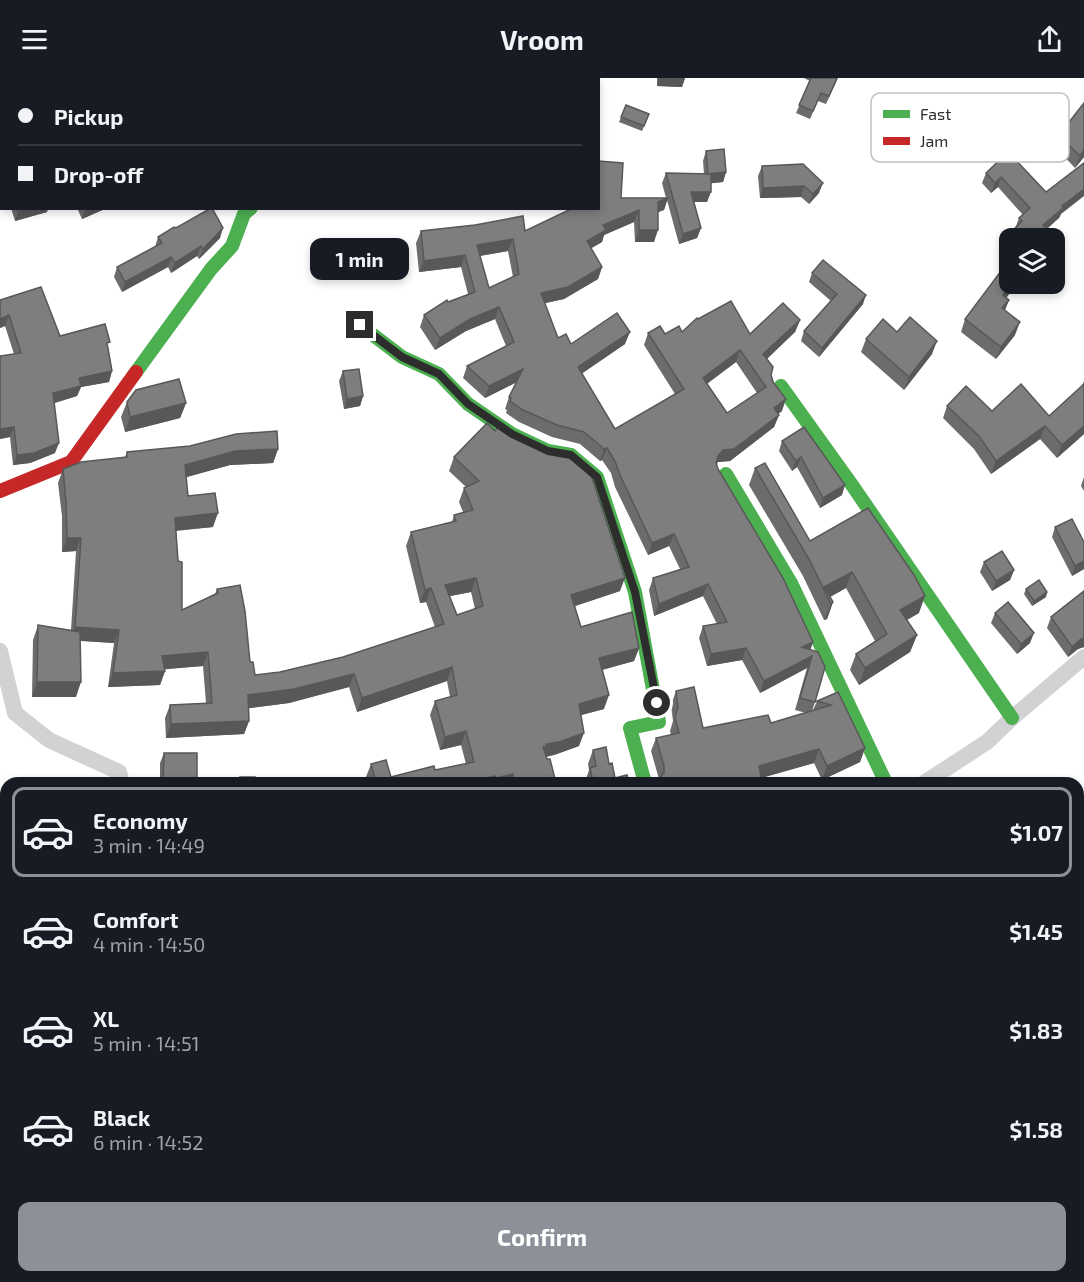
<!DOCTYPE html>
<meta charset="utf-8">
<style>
body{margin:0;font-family:"Exo 2",sans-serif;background:#20242c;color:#f1f3f6;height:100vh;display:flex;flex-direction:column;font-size:22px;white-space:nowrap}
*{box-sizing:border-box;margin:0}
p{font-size:20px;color:#9ea1a6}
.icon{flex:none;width:33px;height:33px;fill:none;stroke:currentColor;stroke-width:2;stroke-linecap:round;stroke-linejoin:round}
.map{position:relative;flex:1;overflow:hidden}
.details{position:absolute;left:0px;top:699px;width:1084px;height:506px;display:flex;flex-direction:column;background:#171b24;border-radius:18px 18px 0 0;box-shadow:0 3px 9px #0003}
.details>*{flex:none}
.banner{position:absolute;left:0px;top:0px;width:600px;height:132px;box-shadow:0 3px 9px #0003;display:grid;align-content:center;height:132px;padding:0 18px;background:#171b24}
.buttons{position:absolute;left:999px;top:150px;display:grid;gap:12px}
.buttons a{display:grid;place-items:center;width:66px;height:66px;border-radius:12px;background:#171b24;box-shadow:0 3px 9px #0003;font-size:30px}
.end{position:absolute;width:27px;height:27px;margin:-14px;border:8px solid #2d2d2d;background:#fff;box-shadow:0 0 0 3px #fff}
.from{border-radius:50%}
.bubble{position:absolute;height:42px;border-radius:12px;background:#171b24;box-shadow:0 3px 9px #0003;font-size:20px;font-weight:700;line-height:42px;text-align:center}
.banner b{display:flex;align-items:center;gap:21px;height:57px;font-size:22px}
.banner b+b{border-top:2px solid #363941}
.banner i{width:15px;height:15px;background:#f1f3f6}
ul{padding:10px 0 0;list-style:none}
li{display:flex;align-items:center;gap:18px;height:90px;margin:0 12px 9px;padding:0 6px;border:3px solid transparent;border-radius:12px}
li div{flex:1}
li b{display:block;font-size:22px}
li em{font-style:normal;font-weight:700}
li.active{border-color:#8c9099}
li>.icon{width:54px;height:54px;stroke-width:1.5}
.primary-button{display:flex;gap:12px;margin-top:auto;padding:12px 18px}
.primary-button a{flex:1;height:69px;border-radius:12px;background:#8c9099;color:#fff;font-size:24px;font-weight:700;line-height:69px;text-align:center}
header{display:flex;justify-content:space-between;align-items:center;height:78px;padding:0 18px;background:#171b24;font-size:27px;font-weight:700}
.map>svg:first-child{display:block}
</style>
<header><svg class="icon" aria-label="menu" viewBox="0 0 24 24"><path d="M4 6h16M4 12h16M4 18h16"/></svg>Vroom<svg class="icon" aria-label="share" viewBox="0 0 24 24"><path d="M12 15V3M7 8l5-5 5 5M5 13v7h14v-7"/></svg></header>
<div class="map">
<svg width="1084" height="1204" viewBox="0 0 1084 1204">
<rect width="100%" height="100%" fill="#fff"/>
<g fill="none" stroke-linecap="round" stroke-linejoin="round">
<g stroke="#d2d2d2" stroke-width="16">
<path d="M367,0L368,2"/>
<path d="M0,573L15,635L49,662L119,694L122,705"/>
<path d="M924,705L987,664L1012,640L1084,579"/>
<path d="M0,1074L6,1073"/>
<path d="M937,1198L938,1204"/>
</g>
<g stroke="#4caf50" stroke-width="14">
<path d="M360,247L402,279L439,296L468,326L512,356L548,373L571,377L597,399L635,514L659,644L630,650L645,705"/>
<path d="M136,294L211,191L232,168L244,136L251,130"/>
<path d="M781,308L852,407L1012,640"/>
<path d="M726,396L791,505L886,705"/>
</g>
<path stroke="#c62828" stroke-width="14" d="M0,413L71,384L136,294"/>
</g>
<g fill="#6c6c6c" fill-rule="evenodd">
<path d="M657,0H685L682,9L657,8Z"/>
<path d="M804,0H838L826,26L818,23L810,41L796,35L810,3Z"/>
<path d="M1084,25V79L1075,90L1055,69L1059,57Z"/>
<path d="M626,27L649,36L642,53L619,44Z"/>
<path d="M706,73L726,94L723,104L711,105L707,124H694L701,150L697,160L679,166L667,122L664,132L658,134L654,164H635L634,144L604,157L602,164L591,170L602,189L598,201L564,221L545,225L558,260L571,266H625L582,295L615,351L675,316L644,267L648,255L665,256L682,254L698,241L750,256L800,242L795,254L767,281L782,333L778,336L779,337L774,349L730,383L718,384L717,386L718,391L813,564L810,572L815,624L812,633L813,632L817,623L838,614L865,670L860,684L822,702L814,685L761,700L762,705H657L659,701L651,673L656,660L671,657L670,653L673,643L671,627L676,613L703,650L771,645L806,635L795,632L807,590L760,615L742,582L707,588L699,560L703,548L717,546L703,518L654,538L649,512L653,500L680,491L669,468L648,477L615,409L611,395L602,382L600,383L580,366L552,359L519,344L506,335L507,332L505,331L509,319L517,304L485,320L463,300L467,288L506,268L495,241L466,253L435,272L420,249L424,237L448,224L468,216L461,189L419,194L416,165L421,153H525L621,120H666L662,105L666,95L704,96L703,83ZM508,173L513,199L489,210L480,178ZM736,284L757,315L727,335L707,305Z"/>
<path d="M1008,74L1061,136L1059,140L1047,151L1044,160H1010V176L1002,170L1006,160L1016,148L1019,140L1023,137L998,109L991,115L982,105L986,95Z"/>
<path d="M762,88L819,115L809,126L801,119L760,120L758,98Z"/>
<path d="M11,130H48L47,134L15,143Z"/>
<path d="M77,130H107L82,141Z"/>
<path d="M176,150L220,160L199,181L197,178L171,195L168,189L122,214L114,199L117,189L155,169L158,159Z"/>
<path d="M812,195L863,226L819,279L801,263L804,253L831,223L809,204Z"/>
<path d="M1010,215L1006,220L1009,222L1005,232L1015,257L996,281L961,254L965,241Z"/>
<path d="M0,222L60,258L108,269L112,293L109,304L81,309L77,318L55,325V375L30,385L13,387L10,359L0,361V278L14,276L5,248L0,250Z"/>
<path d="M866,261L932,276L904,312L861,274Z"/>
<path d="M343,293L363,318L360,328L344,331L339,303Z"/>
<path d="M1084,303V356L1057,380L1040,361L991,396L974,371L943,340L947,328L1049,338L1082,308Z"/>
<path d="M127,324L186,325L180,340L125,354L121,339Z"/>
<path d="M782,363L842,417L820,430L797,389L792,393L779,373Z"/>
<path d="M278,371L273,385L230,387L186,399L188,418L213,449L176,453L182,532L215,516L217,511L255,597L280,594L343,579L435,549L426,524L420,525L406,468L411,454L452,444L454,437L463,434L459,424L464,410L466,409L449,393L454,379L620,513L575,528L581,549L639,570L634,583L602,592L604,631L581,637L579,668L554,677L546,679L556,705H368L366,699L371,686L391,699L435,692L466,686L461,667L440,672L430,637L435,623L450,619L447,603L357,634L349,609L289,625L249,630V643L244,656L166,660L165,640L170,627L206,625L203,588L164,591L165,593L160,607L108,609L114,565L80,563L76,619H32L33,562L38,547L71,552L76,473L62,474V438L58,405L63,391L125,379L127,374ZM471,514L475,531L457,537L450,518Z"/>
<path d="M755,390L810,463L919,535L907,542L917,557L910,574L859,607L850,592L856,576L875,563L846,510L830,519L833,524L827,541L824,542L803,498L749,407Z"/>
<path d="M1084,399V413L1081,408Z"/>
<path d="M1055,449L1084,464V491L1072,498L1052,459Z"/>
<path d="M984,484L1014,492L1010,502L992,513L980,494Z"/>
<path d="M1026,511L1047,514L1046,519L1032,528L1024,516Z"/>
<path d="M1084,513V569L1078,571L1068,579L1047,550L1051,539Z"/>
<path d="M995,535L1030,565L1017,576L991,545Z"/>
<path d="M593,672L609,686L615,700L585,704L589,692L588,686Z"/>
<path d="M164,675L197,705H160V685Z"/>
<path d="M55,1198H109V1201L108,1204H56Z"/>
</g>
<g fill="#585858">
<path d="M209,0H221V2H206Z"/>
<path d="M659,0H685L682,9L657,8Z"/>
<path d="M1084,72V79L1075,90L1080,78Z"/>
<path d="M726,94L723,104L705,106L708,96Z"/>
<path d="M1001,99L998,109L991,115L995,105Z"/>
<path d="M823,105L819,115L809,126L813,116Z"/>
<path d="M804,108L801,119L760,120L763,110Z"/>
<path d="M1084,111V118L1061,136L1059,140L1039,157L1043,147L1062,128Z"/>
<path d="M691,114H711L707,124H687Z"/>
<path d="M668,120L664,132L653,136L658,124Z"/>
<path d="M29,130H48L47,134L15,143L18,134Z"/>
<path d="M87,130H107L82,141L85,131Z"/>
<path d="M639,132L634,144L604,157L602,164L583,175L587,163L603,147Z"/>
<path d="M223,150L220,160L199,181L203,171Z"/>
<path d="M701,150L697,160L679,166L683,156Z"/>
<path d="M1047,151L1044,160H1038Z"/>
<path d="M639,152H658L654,164H635Z"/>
<path d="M513,161L508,173L473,179L477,167Z"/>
<path d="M201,168L197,178L171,195L175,185Z"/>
<path d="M465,177L461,189L419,194L424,183Z"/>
<path d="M171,179L168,189L122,214L125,204Z"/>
<path d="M602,189L598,201L564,221L537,227L541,215Z"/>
<path d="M1012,206H1013L1010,215L998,230L1003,217Z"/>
<path d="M866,217L863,226L819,279L822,270Z"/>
<path d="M1009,222L1004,234L1002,230Z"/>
<path d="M499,229L495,241L466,253L435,272L440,260L470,241Z"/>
<path d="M9,237L5,248L0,250V241Z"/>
<path d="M800,242L795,254L759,288L763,276Z"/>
<path d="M1020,244L1015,257L996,281L1001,269Z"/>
<path d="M630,254L625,266L574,301L578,289Z"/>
<path d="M937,263L932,276L904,312L909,299Z"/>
<path d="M740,272L736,284L699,312L703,300Z"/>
<path d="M523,291L519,303L485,320L489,308Z"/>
<path d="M112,293L109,304L81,309L77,318L50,326L53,315L79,300Z"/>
<path d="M363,318L360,328L344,331L347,321Z"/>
<path d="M786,321L782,333L770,342L774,330Z"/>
<path d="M186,325L180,340L125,354L130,339Z"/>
<path d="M779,337L774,349L730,383L718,384L713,390L718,378L723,372Z"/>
<path d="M1045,348L1040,361L991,396L996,383Z"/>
<path d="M1084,348V356L1057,380L1062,367Z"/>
<path d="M14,349L10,359L0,361V351Z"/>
<path d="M59,365L55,375L30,385L13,387L17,377Z"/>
<path d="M607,370L602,382L600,383L604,371Z"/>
<path d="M278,371L273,385L230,387L180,401L185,387L235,373Z"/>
<path d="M801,379L797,389L792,393L796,383Z"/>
<path d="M845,407L842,417L820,430L823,420Z"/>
<path d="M218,435L213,449L170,453L175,440Z"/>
<path d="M674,456L669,468L648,477L652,465Z"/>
<path d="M67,460H81L76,473L62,474Z"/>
<path d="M1084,483V491L1072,498L1075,488Z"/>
<path d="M1014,492L1010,502L992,513L996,503Z"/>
<path d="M852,494L846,510L828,520L824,509Z"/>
<path d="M476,500L471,514L440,520L445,507Z"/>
<path d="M625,500L620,513L566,531L571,517Z"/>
<path d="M708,506L703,518L654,538L659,526Z"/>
<path d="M431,510L426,524L420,525L425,512Z"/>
<path d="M1047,514L1046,519L1032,528L1034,523Z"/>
<path d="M925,518L919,535L894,549L900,532Z"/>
<path d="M833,524L827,541L824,542L831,526Z"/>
<path d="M75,549L119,552L114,565L70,562Z"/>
<path d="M1034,555L1030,565L1017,576L1021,566Z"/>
<path d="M917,557L910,574L859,607L865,590Z"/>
<path d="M1084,560V569L1078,571L1068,579L1072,569L1081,561Z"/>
<path d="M813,564L809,576L802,569Z"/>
<path d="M639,570L634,583L594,594L599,580Z"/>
<path d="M746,570L742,582L707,588L711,576Z"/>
<path d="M208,574L203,588L157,592L162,578Z"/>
<path d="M812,578L807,590L760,615L764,603Z"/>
<path d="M452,589L447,603L357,634L362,620Z"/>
<path d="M165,593L160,607L108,609L113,595Z"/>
<path d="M354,596L349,609L289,625L243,631L248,617Z"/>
<path d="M37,604H81L76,619H32Z"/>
<path d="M609,617L604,631L574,639L579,626Z"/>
<path d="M249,643L244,656L166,660L171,646Z"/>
<path d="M466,653L461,667L440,672L445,659Z"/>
<path d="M584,655L579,668L554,677L543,679V669L546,666Z"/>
<path d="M865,670L860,684L822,702L827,688Z"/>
<path d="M819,671L814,685L754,702L759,688Z"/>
<path d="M513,696L509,705H494L496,700Z"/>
<path d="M495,698L493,705H462Z"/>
<path d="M6,805V816L0,817V806Z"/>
<path d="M0,912H6V923L0,924Z"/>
<path d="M6,968V980H0V969Z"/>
<path d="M6,1111V1121L0,1122V1117L2,1112Z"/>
<path d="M6,1157V1167L0,1168V1158Z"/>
</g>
<g fill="#7e7e7e" stroke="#585858" stroke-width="1.5" fill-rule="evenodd">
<path d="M178,0H209L206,2H174Z"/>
<path d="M274,0H323L324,2H275Z"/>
<path d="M811,0H837L829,18L821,15L813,33L799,27Z"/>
<path d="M1084,25V72L1080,78L1059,57Z"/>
<path d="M626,27L649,36L644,48L621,39Z"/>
<path d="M724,71L726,94L708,96L706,73Z"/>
<path d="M1008,74L1046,114L1084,85V111L1062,128L1063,130L1043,147L1047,151L1038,160L1035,158L1032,160H1010V163L1006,160L1022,143L1019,140L1030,130L1001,99L995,105L986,95Z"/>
<path d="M598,83L623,85L621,120H668L658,124V152H639V132L603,147L606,152L587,163L602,189L568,209L541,215L558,260L566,256L571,266L617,235L630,254L578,289L615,351L684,311L648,255L660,248L665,256L679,248L682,254L697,240L698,241L731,223L750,256L783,225L800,242L763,276L773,289L771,297L773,304L786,321L774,330L779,337L734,371L723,372L718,378L716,385L718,391L783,500L813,564L802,569L818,574L825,589L815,624L800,620L812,578L764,603L746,570L711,576L703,548L727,544L708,506L659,526L653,500L689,489L674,456L652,465L620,397L615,383L607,370L604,371L584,354L557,347L523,332L510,323L511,320L509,319L523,291L489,308L467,288L514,264L499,229L470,241L440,260L424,237L447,222L448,224L475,214L465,177L424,183L421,153L475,147L523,138L525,153L573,130H598ZM513,161L519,196L489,210L477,167ZM740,272L766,309L727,335L703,300Z"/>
<path d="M803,86L823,105L813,116L804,108L763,110L762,88Z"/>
<path d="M666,95L711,96V114H691L701,150L683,156Z"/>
<path d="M17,130H29L18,134Z"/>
<path d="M211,130H212L223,150L203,171L201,168L175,185L171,179L125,204L117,189L162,165L158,159L174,149L176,150Z"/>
<path d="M823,182L866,217L822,270L804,253L837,216L812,195Z"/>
<path d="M1004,189L1010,193V206H1012L1003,217L1009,222L1002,230L1020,244L1001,269L965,241Z"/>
<path d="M41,209L60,258L105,246L110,264L107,265L112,293L79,300L81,308L53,315L59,365L34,375L17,377L14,349L0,351V278L21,275L9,237L0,241V222Z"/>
<path d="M910,239L937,263L909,299L866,261L883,241L897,254Z"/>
<path d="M359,291L363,318L347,321L343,293Z"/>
<path d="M179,301L186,325L130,339L127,324L136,312Z"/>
<path d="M1021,306L1049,338L1084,306V348L1062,367L1045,348L996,383L979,358L947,328L966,308L992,333Z"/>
<path d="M487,345L495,353L499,347L511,355L547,372L570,377L590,394L625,500L571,517L581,549L632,534L639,570L599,580L609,617L579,626L584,655L559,664L546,666L547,668L543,669L547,681H550L556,705H515L513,696L496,700L495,698L462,705H376L371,686L386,682L391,699L434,688L435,692L474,684L466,653L445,659L435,623L457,617L452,589L362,620L354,596L294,611L248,617L249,643L171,646L170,627L212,625L208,574L162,578L165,593L113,595L119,552L75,549L81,460H67L66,424L63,391L81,384L127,379V374L190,368L236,356L277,353L278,371L235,373L185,387L188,418L215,415L218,435L175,440L178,483L182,484V532L218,515L217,511L240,507L245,533L250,584H253L255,597L280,594L343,579L444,546L431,510L425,512L411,454L456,443L454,437L473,432L464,410L479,403L454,379ZM476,500L483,528L457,537L445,507Z"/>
<path d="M804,349L845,407L823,420L801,379L796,383L782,363Z"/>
<path d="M765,385L810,463L868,430L914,497L925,518L900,532L917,557L865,590L856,576L887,556L852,494L824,509L833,524L831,526L809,481L755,390Z"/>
<path d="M1072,441L1084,464V483L1075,488L1055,449Z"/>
<path d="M1002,473L1014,492L996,503L984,484Z"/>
<path d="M1039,502L1047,514L1034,523L1026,511Z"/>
<path d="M1084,513V560L1081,561L1072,569L1051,539Z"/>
<path d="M1008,524L1034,555L1021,566L995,535Z"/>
<path d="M38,547L80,554L81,604H37Z"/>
<path d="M694,609L703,650L768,637L771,645L831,627L817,623L838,614L865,670L827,688L819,671L759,688L762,705H658L657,703L664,695V688L656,660L679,655L675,639L678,629L676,613Z"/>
<path d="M606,669L609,686L612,685L615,700L627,697L629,705H577L593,703L590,690L596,688L593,672Z"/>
<path d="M164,675H197V705H163Z"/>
<rect x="240" y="699" width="15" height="6"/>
<path d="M6,714V805L0,806V715Z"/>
<path d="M6,869V912H0V870Z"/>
<path d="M0,949H6V968L0,969Z"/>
<path d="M6,1084V1111L2,1112L0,1100V1085Z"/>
<path d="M6,1134V1157L0,1158V1135Z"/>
<path d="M61,1198H109V1201L98,1204H62Z"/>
</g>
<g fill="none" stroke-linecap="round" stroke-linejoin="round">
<path stroke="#2d2d2d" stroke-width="8" d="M360,247L402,279L439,296L468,326L512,356L548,373L571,377L597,399L635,514L657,625"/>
</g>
<rect x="871" y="15" width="198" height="69" rx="9" fill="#fff" stroke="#c0c0c0" stroke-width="1.5"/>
<rect x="883" y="32" width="27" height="8" fill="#4caf50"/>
<rect x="883" y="59" width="27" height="8" fill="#c62828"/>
<g font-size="16" fill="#2d2d2d">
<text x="920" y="42">Fast</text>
<text x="920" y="69">Jam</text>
</g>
</svg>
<div class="buttons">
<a><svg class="icon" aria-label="layers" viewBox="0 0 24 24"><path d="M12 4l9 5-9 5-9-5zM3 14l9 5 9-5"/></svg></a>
</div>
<i class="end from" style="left:657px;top:625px"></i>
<i class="end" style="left:360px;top:247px"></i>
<div class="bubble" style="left:310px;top:160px;width:99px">1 min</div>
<div class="banner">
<b><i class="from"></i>Pickup</b>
<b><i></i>Drop-off</b>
</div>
<section class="details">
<ul>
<li class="active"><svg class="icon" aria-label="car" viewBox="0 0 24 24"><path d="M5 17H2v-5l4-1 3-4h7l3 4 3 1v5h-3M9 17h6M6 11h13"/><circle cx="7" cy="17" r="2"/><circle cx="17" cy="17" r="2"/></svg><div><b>Economy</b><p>3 min · 14:49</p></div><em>$1.07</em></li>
<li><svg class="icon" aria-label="car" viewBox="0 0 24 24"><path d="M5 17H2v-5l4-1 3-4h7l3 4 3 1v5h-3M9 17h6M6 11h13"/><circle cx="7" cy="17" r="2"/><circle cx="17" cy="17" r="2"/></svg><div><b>Comfort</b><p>4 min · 14:50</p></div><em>$1.45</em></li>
<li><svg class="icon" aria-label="car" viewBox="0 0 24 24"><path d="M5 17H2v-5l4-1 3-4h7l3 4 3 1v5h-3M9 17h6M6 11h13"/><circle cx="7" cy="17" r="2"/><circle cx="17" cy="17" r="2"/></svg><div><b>XL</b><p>5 min · 14:51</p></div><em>$1.83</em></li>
<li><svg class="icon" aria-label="car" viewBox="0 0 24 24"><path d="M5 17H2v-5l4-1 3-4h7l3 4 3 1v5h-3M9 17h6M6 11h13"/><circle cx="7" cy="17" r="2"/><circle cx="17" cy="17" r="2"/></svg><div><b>Black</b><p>6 min · 14:52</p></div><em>$1.58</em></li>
</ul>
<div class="primary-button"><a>Confirm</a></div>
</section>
</div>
